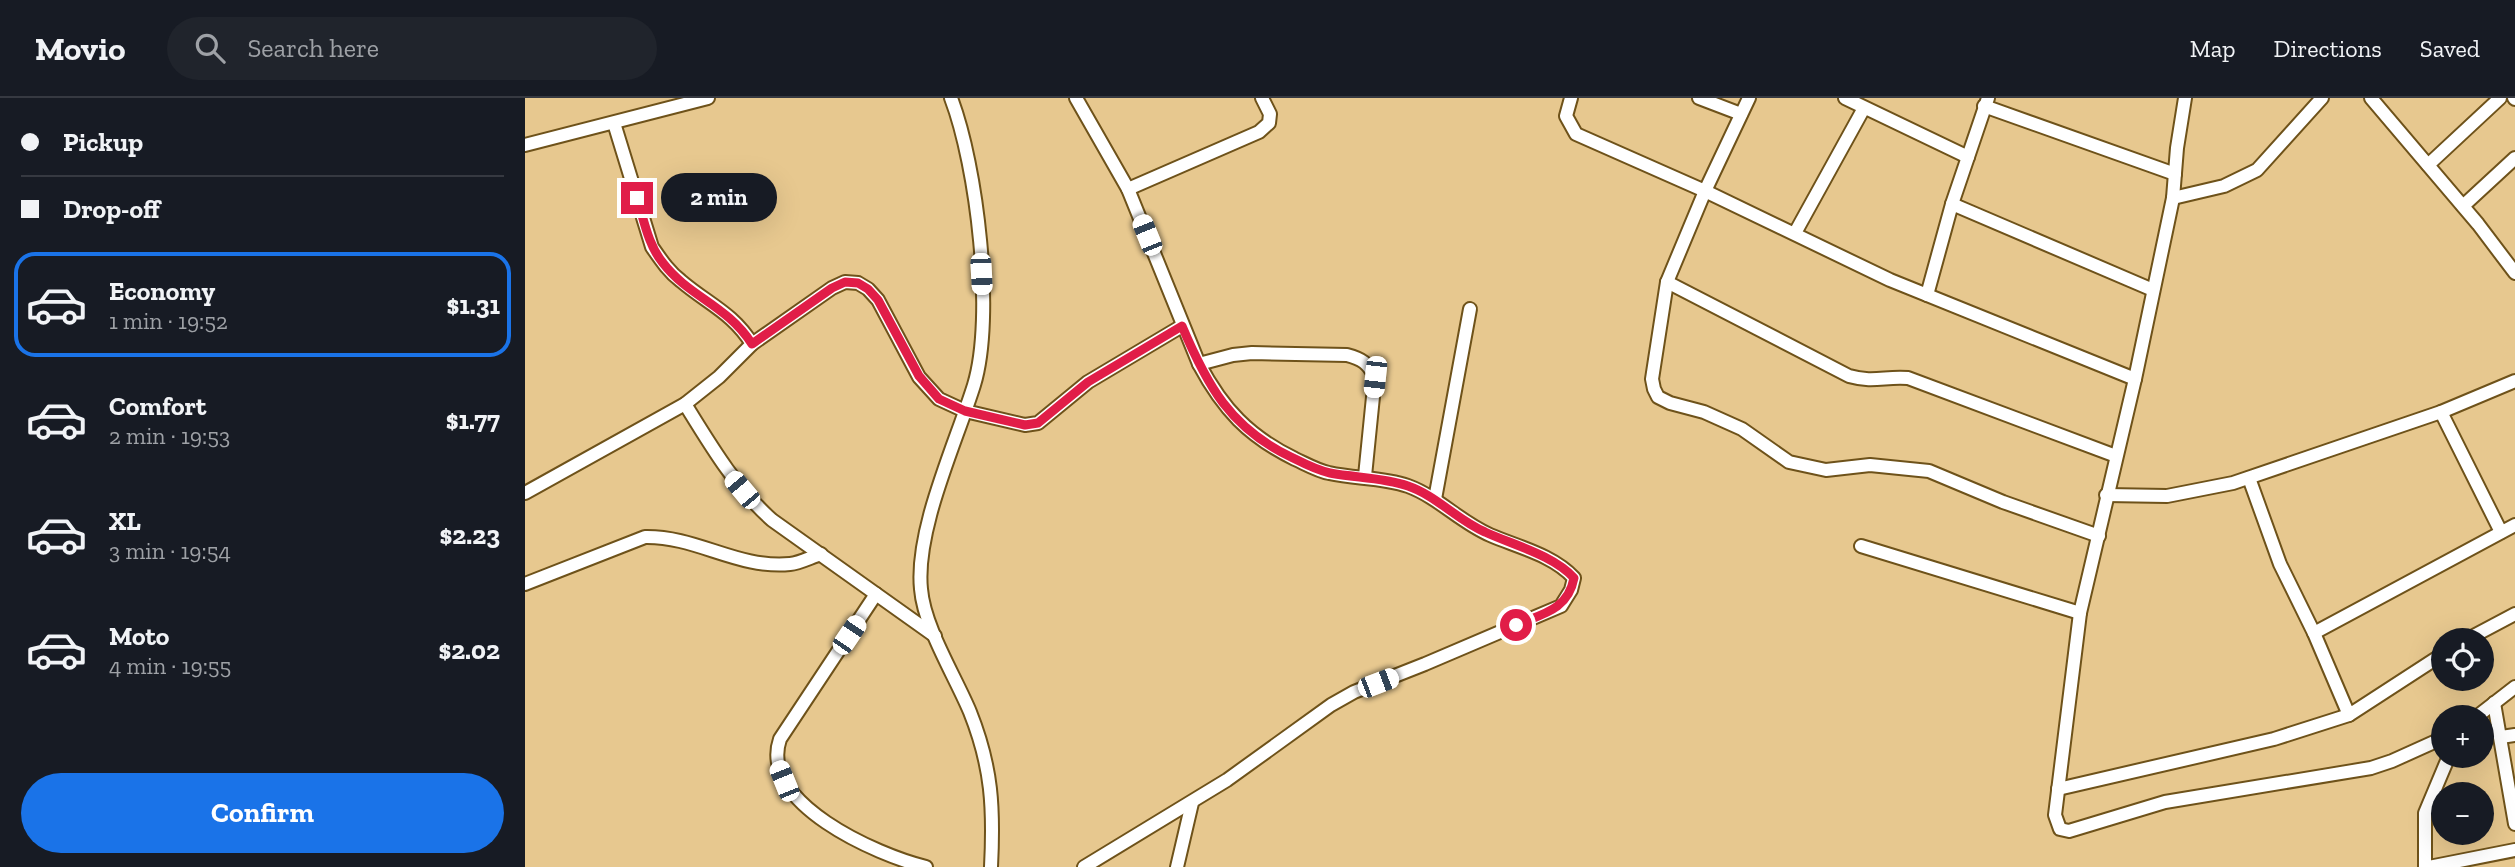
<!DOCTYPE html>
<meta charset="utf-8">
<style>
body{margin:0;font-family:"Zilla Slab",serif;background:#20242c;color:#f1f3f6;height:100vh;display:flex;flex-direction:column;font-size:26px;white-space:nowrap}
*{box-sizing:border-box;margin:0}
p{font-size:23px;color:#9ea1a6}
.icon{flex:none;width:38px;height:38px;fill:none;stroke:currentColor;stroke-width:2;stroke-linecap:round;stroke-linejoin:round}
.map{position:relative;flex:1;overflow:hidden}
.details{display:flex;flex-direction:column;background:#171b24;width:525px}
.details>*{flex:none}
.hud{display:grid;align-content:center;height:154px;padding:0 21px;background:#171b24}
.tools{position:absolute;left:1906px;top:530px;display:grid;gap:14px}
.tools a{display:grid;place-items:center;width:63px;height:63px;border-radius:50%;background:#171b24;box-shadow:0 7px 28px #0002;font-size:35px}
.end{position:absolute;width:32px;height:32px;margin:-16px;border:9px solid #e11d48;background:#fff;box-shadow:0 0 0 4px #fff}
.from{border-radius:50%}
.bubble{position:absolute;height:49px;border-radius:24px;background:#171b24;box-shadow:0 7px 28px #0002;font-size:23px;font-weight:800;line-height:49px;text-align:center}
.car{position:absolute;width:21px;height:42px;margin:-21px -10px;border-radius:9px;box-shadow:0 0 5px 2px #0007;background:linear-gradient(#fff 24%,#345 0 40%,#fff 0 76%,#345 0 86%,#fff 0)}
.hud b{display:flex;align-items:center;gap:24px;height:66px;font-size:26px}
.hud b+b{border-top:2px solid #363941}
.hud i{width:18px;height:18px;background:#f1f3f6}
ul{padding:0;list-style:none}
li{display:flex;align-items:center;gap:21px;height:105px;margin:0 14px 10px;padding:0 7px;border:4px solid transparent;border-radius:21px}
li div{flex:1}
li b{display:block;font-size:26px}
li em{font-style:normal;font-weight:800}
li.on{border-color:#1a73e8}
li>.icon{width:63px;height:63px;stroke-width:1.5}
.primary-button{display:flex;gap:14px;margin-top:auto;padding:14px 21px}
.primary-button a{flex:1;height:80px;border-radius:42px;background:#1a73e8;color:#fff;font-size:28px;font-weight:800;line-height:80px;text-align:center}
header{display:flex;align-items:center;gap:42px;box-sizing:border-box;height:98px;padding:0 35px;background:#171b24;border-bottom:2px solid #363941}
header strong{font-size:33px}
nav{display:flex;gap:38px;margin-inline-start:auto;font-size:24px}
.search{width:490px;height:63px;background:#20242c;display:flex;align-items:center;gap:18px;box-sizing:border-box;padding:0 24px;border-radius:38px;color:#9ea1a6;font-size:26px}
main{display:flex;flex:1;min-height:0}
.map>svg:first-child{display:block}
</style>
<header>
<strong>Movio</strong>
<div class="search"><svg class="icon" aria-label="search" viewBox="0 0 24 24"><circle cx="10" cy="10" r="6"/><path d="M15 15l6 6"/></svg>Search here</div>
<nav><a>Map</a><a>Directions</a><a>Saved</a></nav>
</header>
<main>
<section class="details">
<div class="hud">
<b><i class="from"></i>Pickup</b>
<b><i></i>Drop-off</b>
</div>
<ul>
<li class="on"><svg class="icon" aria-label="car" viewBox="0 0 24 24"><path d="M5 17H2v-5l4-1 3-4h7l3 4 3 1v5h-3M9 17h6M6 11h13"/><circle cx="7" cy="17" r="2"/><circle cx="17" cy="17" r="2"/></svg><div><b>Economy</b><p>1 min · 19:52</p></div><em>$1.31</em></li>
<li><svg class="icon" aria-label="car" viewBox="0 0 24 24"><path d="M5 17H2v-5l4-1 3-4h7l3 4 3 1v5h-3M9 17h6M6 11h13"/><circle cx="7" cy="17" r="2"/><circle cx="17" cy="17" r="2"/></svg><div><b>Comfort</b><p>2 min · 19:53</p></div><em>$1.77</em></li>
<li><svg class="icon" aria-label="car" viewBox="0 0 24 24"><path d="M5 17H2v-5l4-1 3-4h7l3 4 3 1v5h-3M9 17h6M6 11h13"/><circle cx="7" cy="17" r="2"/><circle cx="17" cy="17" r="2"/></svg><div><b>XL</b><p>3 min · 19:54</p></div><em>$2.23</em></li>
<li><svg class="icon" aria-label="car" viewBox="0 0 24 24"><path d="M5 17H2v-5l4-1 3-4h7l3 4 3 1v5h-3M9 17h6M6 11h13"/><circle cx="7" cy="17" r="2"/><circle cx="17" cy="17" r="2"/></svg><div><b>Moto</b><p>4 min · 19:55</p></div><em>$2.02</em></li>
</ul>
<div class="primary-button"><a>Confirm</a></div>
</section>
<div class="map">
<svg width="1990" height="769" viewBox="0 0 1990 769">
<rect width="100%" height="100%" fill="#e7c88f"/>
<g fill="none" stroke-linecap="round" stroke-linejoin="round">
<g stroke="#6e521a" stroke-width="16">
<g id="minor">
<path d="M426,0C452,68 470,218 449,287C431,345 390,432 396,491C399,529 430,578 445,614C467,669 469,710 466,769"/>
<path d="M551,0L603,91L674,266C698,311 723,338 770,361C781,366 793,373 804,375C831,381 857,379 883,388C913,399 935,424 965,437C993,449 1028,457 1049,480L1046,492L1036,508L900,566L829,594L806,607L702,682L559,769"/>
<path d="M1046,0L1041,18L1051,36L1180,93L1365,182L1610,281"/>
<path d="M1174,0L1216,16"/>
<path d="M1224,0L1180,93L1142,184L1127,281L1129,291L1133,299L1145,305L1179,314L1217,331L1264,364L1301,372L1345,367L1404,373L1478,404L1574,438"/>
<path d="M1320,0L1443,59"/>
<path d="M1660,0L1652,50L1648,100L1610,281L1555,515L1530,717L1535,731L1544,733L1640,704L1846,670L1867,663L1918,640"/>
<path d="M1846,0L1953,126L1990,175"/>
<path d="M1989,0L1990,1"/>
<path d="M1459,8L1650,76"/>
<path d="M0,47L183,0"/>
<path d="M1903,67L1975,0"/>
<path d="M603,91L734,34L744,25L745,16L737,0"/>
<path d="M1648,100L1699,88L1732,72L1797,0"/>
<path d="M1427,106L1628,192"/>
<path d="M1938,108L1990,60"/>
<path d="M1270,135L1339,10"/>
<path d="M1142,184L1324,278C1349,285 1360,278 1383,280L1591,358"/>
<path d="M1402,197L1427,106L1463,0"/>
<path d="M227,246L307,190L320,184L333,185L343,191L353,202L394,279L414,301L440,313L500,327L513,325L563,284L657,228"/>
<path d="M674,266L708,257L727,255L822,257C837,261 843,265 850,279L840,378"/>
<path d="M160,306C186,348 210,389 247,422L410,538"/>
<path d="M1916,314L1976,434"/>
<path d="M1724,380L1755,466L1789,535L1824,617L1918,556"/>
<path d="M0,395L160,306L194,279L227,246C208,215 183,206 156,183C144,174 136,162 127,149L89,25"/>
<path d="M1581,397L1642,398L1708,385L1916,314L1990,283"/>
<path d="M910,401L945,211"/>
<path d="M1336,448L1555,515"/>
<path d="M0,486L120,439C172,438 212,471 265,466C275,465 286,459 296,456"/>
<path d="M351,496L255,641C233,705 352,757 401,769"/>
<path d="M1789,535L1990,427"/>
<path d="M1941,542L1990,516"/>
<path d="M1969,605L1990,726"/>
<path d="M1950,620L1990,589"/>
<path d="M1976,639L1990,637"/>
<path d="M1533,691L1749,641L1824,617"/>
<path d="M652,769L667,705"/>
<path d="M1900,769V715L1924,658"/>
<path d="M1904,769L1990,752"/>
</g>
</g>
<use href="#minor" stroke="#fff" stroke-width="12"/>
</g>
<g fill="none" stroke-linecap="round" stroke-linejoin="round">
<path stroke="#e11d48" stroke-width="9" d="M112,100C119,122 123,147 138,165C164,199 202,207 227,246L307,190L320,184L333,185L343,191L353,202L394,278L414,301L440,313L500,327L513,325L563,284L657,228C682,287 705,330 766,359C778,365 791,372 805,375C831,380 857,379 883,388C912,398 932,422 960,434C988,447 1028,457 1049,480C1043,512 1017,516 991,527"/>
</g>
</svg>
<div class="tools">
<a><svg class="icon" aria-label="locate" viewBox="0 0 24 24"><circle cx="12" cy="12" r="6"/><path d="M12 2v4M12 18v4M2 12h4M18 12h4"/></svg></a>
<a>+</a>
<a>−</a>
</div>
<i class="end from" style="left:991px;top:527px"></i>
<i class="end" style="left:112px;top:100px"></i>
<div class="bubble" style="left:136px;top:75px;width:116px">2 min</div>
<i class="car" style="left:622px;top:137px;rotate:338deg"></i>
<i class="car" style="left:456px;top:176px;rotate:177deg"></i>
<i class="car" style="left:850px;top:279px;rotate:186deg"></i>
<i class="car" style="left:217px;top:392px;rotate:320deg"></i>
<i class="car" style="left:324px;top:537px;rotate:34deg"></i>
<i class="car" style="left:853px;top:585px;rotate:69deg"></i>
<i class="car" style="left:259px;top:683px;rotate:338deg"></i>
</div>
</main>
